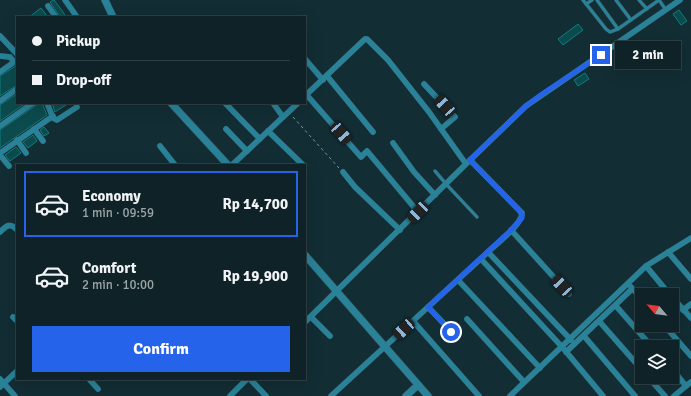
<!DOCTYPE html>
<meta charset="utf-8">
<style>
body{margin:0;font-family:Signika,sans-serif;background:#1c2f33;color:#f1f3f6;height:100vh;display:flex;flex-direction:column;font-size:15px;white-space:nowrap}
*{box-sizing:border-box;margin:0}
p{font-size:13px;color:#9ba4a7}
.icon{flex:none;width:22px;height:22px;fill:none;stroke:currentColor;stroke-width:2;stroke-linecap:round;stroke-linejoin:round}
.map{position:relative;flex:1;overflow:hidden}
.drawer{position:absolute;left:16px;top:164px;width:290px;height:216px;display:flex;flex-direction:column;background:#0e2227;border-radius:0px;box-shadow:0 4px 16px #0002,0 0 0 1px #2e3f44}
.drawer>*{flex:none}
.hud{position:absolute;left:16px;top:16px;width:290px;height:88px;border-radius:0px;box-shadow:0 4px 16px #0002,0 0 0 1px #2e3f44;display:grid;align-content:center;height:88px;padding:0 16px;background:#0e2227}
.needle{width:26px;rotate:298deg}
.tools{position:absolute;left:635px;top:288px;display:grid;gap:8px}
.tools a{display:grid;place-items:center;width:44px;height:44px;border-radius:0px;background:#0e2227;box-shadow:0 4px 16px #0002,0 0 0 1px #2e3f44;font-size:20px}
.end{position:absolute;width:18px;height:18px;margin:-9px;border:5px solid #2563eb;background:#fff;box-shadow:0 0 0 2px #fff}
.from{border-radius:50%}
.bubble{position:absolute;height:28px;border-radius:0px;background:#0e2227;box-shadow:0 4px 16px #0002,0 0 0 1px #2e3f44;font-size:13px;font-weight:800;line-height:28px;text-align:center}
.car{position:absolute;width:12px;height:24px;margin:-12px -6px;border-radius:5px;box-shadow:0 0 3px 1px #0007;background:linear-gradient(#222 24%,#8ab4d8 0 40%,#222 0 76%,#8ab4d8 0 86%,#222 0)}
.hud b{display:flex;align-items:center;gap:14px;height:38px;font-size:15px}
.hud b+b{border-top:1px solid #2e3f44}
.hud i{width:10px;height:10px;background:#f1f3f6}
ul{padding:7px 0 0;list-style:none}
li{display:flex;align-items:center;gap:12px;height:66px;margin:0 8px 6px;padding:0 8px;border:2px solid transparent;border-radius:0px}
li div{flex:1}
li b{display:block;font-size:15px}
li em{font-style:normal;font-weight:800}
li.current{border-color:#2563eb}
li>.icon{width:36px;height:36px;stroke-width:1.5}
.action{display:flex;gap:8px;margin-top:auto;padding:8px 16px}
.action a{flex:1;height:46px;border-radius:0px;background:#2563eb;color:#fff;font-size:16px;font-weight:800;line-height:46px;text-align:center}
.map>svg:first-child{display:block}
</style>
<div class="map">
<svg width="691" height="396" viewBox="0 0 691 396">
<rect width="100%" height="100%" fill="#122d34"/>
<g fill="#0c4b4d" stroke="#107d7f">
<path d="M54,0L63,12L66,17H60L50,2Z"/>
<path d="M41,8L48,17H29Z"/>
<path d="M679,10L687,21L681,25L673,14Z"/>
<path d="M578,24L583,30L563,45L558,39Z"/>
<path d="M17,65V85L0,96V76Z"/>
<path d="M585,73L589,79L578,86L574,80Z"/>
<path d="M17,94V103H26L0,121V105Z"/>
<path d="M37,103H42L47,115L0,148V130L35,106Z"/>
<path d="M52,103H69L55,112Z"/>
<path d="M44,127L49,133L44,136L40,130Z"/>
<path d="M33,135L37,141L28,148L23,142Z"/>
<path d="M16,147L21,153L10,161L5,155Z"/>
</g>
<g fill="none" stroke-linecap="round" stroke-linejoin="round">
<g stroke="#334b51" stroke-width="4">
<g id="service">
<path d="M583,0L606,29L610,32L618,29L659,0"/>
<path d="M597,0L618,29"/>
<path d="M616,0L631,20"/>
<path d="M639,0L647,9"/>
<path d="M659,0L666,10"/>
<path d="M586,4L592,0"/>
<path d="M435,171L446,184L477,217"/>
</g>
</g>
<g stroke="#334b51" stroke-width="6">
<g id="minor">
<path d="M65,0L77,17"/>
<path d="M48,6L56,17"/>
<path d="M0,36L17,54"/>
<path d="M0,56L10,57L14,62"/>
<path d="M305,59L323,80"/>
<path d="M0,72L17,60"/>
<path d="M327,76L373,132"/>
<path d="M424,84L455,117L441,129"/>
<path d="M305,93L361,157L367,151L418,212"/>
<path d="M305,96L365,39H367L388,60L429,112L466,164L305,322"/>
<path d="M0,101L17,89"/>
<path d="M47,103L53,118L57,120L77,107"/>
<path d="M225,103L260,139"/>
<path d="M273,103L283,117"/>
<path d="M0,126L33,103"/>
<path d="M34,129L43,141"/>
<path d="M226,129L247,151"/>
<path d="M268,131L303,165"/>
<path d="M17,140L26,153"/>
<path d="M393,143L414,172L435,195"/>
<path d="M160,146L175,165"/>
<path d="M0,153L53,116"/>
<path d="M0,155L9,166"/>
<path d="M467,163L526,106L680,0"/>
<path d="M232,165L298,103"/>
<path d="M343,172L355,187L400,230"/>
<path d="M511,230L569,294"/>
<path d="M0,232C6,226 10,222 17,230"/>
<path d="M488,252L571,340"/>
<path d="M668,252L691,279"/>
<path d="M481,259L563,348L603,396"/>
<path d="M646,266L670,295"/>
<path d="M458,280L540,368"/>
<path d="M631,287L642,299"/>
<path d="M672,297L691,318"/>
<path d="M616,306L652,347"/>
<path d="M428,307L451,331"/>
<path d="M683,310L691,304"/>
<path d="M13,317L17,321"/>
<path d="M311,317L330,336"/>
<path d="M467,319L524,382"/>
<path d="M413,321L479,396"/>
<path d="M599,321L642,370"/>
<path d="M664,325L691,356"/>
<path d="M584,336L635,396"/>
<path d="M566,352L632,289"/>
<path d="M672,369L686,386L691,382"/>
<path d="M648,377L665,396"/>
<path d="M0,379L15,396"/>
<path d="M89,379L98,389"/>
<path d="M250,379L266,396"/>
<path d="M0,387L17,371"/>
<path d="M230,396L247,379"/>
<path d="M331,396L488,252C496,244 523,224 522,213L470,160"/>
<path d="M510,396L646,266L691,238"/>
<path d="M674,396L686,386"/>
</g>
</g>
<g stroke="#334b51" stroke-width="8">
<g id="tertiary">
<path d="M105,0L113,17"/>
<path d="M171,103L228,165"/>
<path d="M305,255L428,396"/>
<path d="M406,396L418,385"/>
</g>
</g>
<path stroke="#79979f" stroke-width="1" stroke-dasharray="3 3" stroke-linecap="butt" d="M293,117L339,168"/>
<use href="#service" stroke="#298298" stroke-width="3"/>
<use href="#minor" stroke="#298298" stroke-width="5.5"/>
<use href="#tertiary" stroke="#298298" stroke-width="7"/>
</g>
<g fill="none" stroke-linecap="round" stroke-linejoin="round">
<path stroke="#2563eb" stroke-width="5" d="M451,332L428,307L511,230L522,218V215L518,209L470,160L526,106L542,94L601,55"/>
</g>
</svg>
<div class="tools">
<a><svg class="needle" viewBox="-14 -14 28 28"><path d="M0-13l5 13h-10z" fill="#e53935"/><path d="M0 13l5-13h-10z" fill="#9ba4a7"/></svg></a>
<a><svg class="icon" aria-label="layers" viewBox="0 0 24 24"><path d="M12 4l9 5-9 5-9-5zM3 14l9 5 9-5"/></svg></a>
</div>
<i class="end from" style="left:451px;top:332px"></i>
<i class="end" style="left:601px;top:55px"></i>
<div class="bubble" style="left:615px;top:41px;width:66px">2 min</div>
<i class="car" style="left:445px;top:106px;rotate:318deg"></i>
<i class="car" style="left:341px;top:133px;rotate:139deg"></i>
<i class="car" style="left:418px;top:212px;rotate:225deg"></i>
<i class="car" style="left:562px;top:286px;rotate:317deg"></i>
<i class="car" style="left:404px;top:329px;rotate:228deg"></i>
<div class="hud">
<b><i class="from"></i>Pickup</b>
<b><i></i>Drop-off</b>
</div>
<section class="drawer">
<ul>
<li class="current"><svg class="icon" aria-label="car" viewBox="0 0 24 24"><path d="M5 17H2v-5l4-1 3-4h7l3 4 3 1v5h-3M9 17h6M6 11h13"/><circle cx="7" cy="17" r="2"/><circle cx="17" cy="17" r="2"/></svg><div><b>Economy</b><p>1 min · 09:59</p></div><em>Rp 14,700</em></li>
<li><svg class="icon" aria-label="car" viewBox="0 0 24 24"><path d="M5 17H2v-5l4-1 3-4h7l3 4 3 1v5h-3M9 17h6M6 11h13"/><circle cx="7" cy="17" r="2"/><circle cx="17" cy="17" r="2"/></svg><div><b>Comfort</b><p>2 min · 10:00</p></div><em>Rp 19,900</em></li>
</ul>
<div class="action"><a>Confirm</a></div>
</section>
</div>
